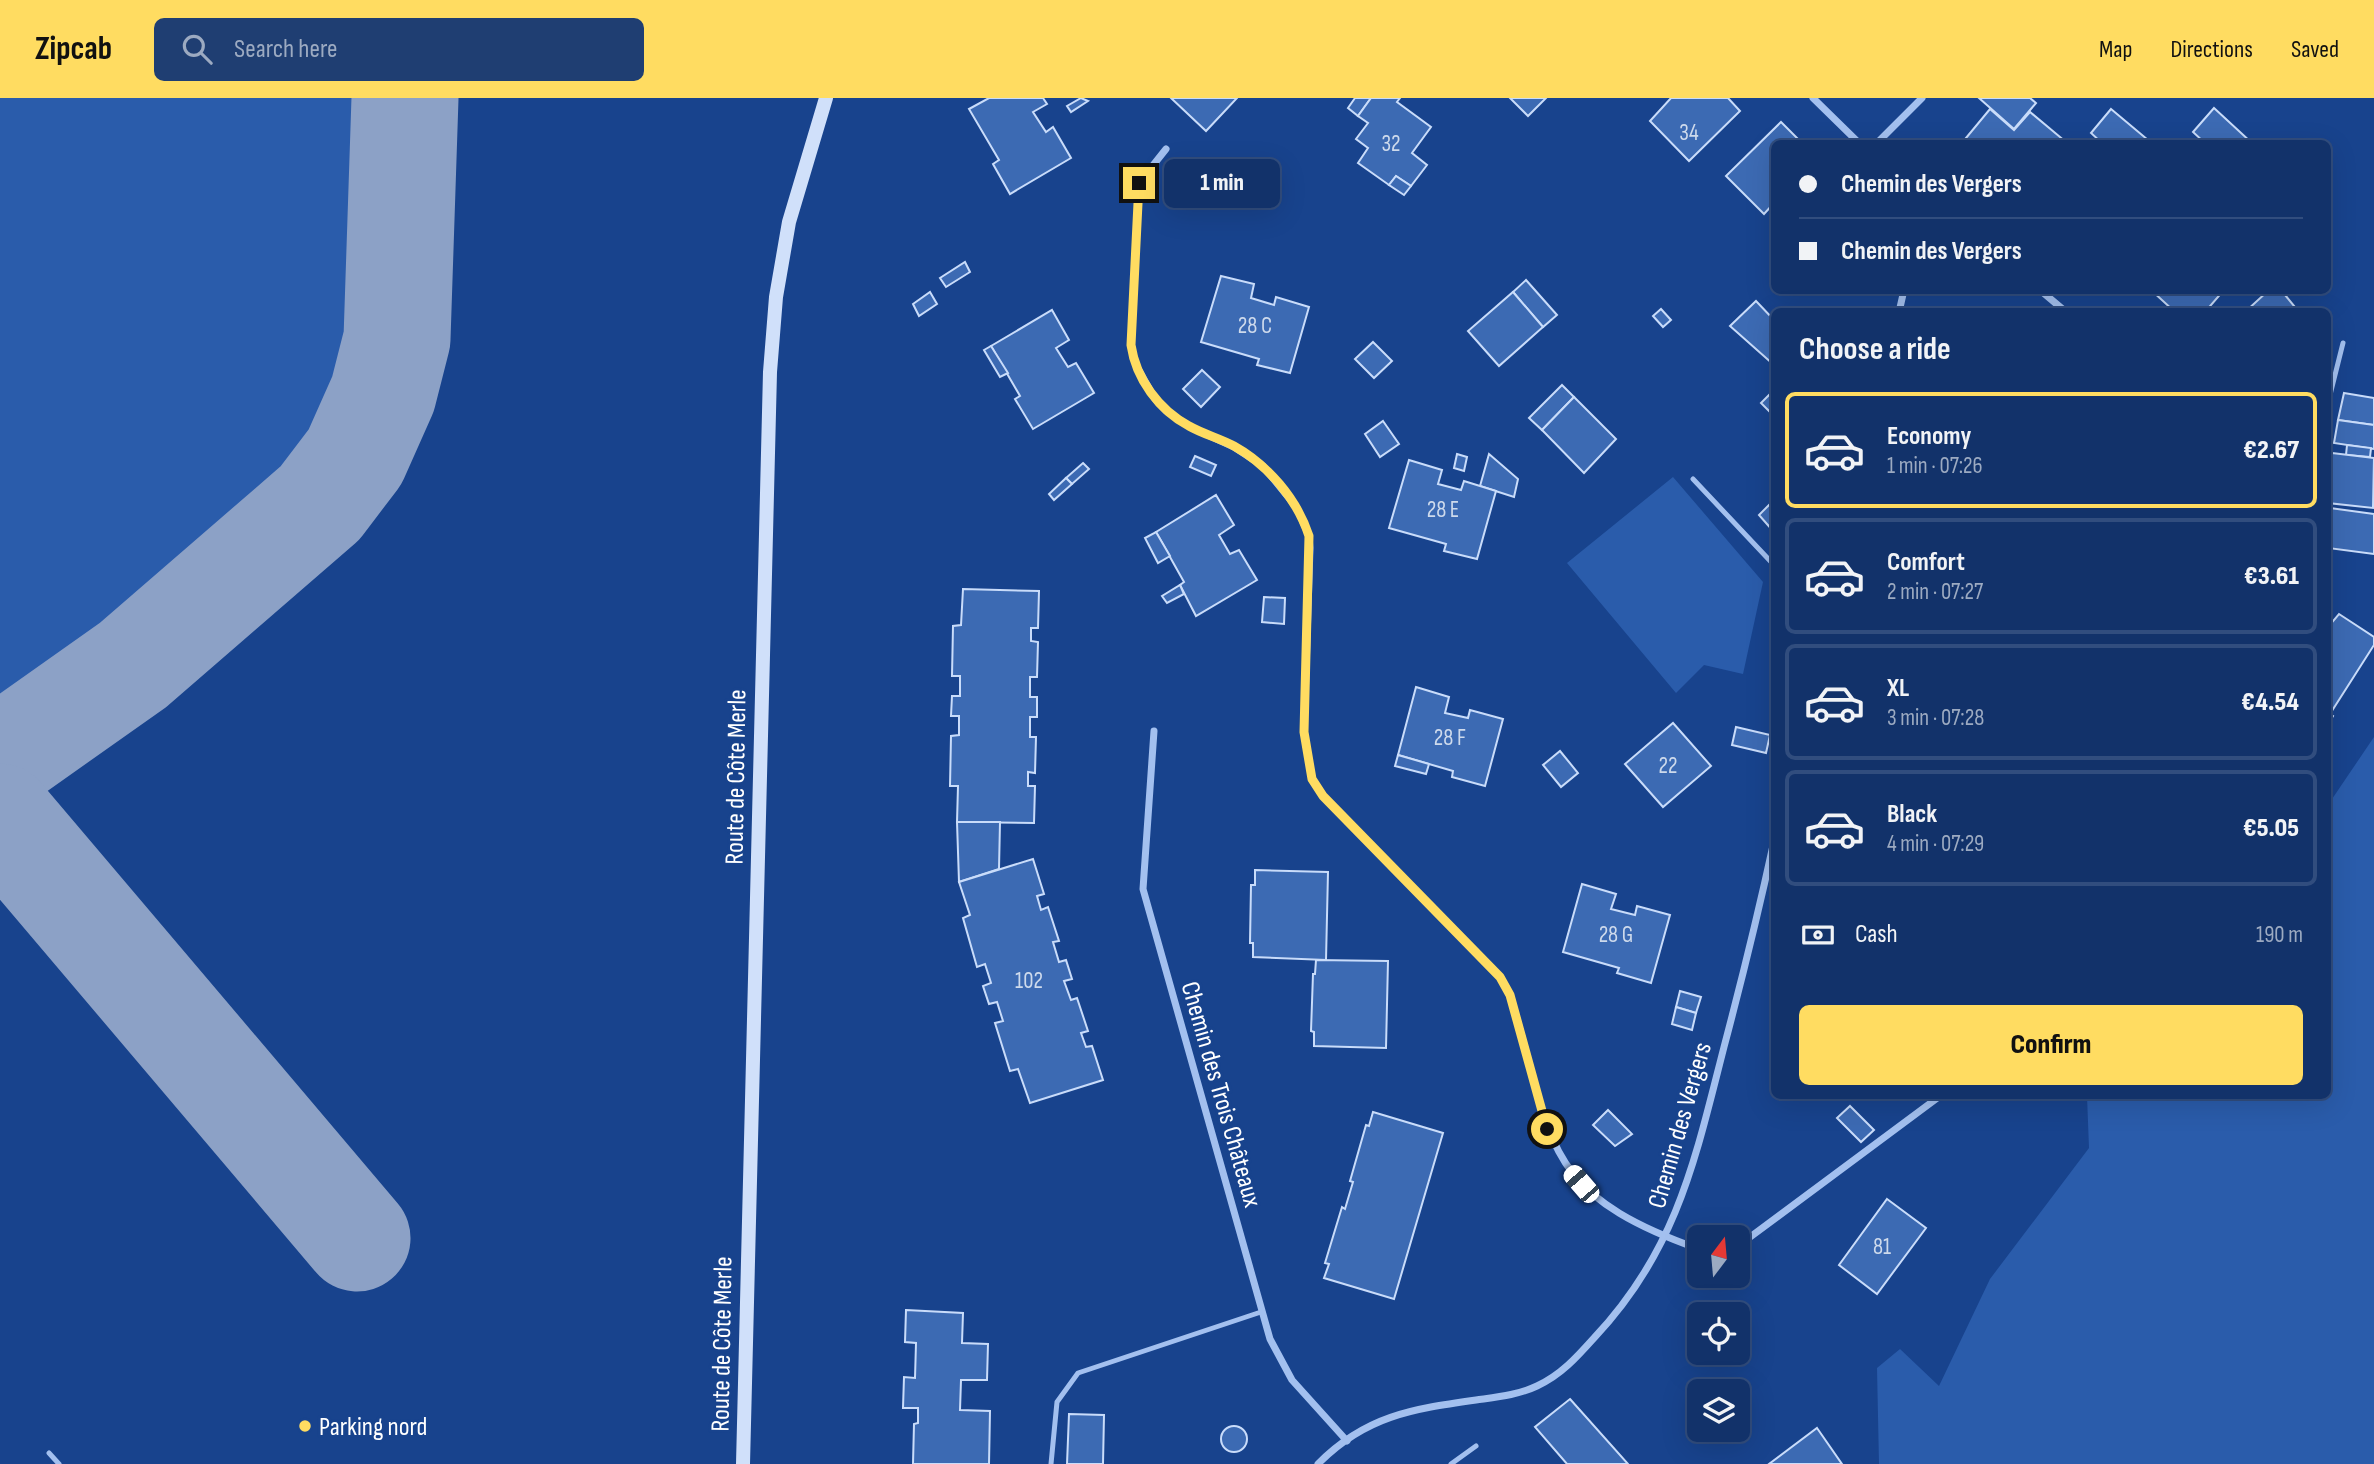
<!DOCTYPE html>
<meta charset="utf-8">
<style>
body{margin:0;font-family:"Sofia Sans Condensed",sans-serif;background:#1f3e72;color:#f1f3f6;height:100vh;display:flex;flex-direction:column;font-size:26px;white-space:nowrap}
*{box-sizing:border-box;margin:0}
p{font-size:23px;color:#9caac1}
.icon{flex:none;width:38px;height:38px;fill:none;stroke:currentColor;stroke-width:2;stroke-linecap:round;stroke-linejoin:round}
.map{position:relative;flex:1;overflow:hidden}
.side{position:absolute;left:1771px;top:210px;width:560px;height:791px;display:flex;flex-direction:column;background:#12326a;border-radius:10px;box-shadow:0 7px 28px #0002,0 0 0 2px #314d7e}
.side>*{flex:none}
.top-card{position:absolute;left:1771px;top:42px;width:560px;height:154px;border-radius:10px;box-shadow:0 7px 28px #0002,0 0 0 2px #314d7e;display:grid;align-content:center;height:154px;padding:0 28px;background:#12326a}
.needle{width:46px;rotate:16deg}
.controls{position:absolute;left:1687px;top:1127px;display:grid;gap:14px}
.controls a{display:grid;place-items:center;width:63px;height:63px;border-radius:10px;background:#12326a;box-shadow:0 7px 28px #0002,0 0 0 2px #314d7e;font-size:35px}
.end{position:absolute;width:32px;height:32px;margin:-16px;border:9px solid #ffdc61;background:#111;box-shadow:0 0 0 4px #111}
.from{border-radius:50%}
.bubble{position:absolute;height:49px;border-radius:10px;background:#12326a;box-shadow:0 7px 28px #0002,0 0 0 2px #314d7e;font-size:23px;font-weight:800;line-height:49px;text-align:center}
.car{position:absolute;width:21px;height:42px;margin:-21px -10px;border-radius:9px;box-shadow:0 0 5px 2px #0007;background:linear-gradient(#fff 24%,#345 0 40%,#fff 0 76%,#345 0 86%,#fff 0)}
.top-card b{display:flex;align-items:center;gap:24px;height:66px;font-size:26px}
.top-card b+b{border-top:2px solid #314d7e}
.top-card i{width:18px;height:18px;background:#f1f3f6}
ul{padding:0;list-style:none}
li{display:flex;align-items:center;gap:21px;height:116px;margin:0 14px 10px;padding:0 14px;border:4px solid #314d7e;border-radius:10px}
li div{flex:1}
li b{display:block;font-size:26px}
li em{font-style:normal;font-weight:800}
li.on{border-color:#ffdc61}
li>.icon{width:63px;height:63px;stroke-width:1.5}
h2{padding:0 28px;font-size:32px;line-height:84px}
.pay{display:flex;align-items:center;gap:18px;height:77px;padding:0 28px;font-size:26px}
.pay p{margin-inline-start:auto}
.cta{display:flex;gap:14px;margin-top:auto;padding:14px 28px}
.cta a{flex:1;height:80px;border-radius:10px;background:#ffdc61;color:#111;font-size:28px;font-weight:800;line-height:80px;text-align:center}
header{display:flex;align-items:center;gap:42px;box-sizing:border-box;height:98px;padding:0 35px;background:#ffdc61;color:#111}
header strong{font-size:33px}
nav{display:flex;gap:38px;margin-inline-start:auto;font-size:24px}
.search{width:490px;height:63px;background:#1f3e72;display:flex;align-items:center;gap:18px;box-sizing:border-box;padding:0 24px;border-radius:10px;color:#9caac1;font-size:26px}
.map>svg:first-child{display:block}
</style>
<header>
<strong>Zipcab</strong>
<div class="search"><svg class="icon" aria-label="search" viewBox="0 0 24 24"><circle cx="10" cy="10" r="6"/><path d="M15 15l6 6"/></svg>Search here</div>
<nav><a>Map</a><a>Directions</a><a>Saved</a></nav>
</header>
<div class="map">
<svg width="2374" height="1366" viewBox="0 0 2374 1366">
<rect width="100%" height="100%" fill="#18438d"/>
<g fill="#2a5cab">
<path d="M0,0H361L350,238L327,311L308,346L262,401L0,611Z"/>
<path d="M1673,379L1763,484L1743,576L1704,567L1676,595L1567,465Z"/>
<path d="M2374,639V1366H1879L1877,1270L1900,1251L1939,1288L1990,1181L2089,1050L2087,998H2328V707Z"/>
</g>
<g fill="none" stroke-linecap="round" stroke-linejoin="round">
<g stroke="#8ca1c6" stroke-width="107">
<path d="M0,661L133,567L320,405L355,359L383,296L397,241L405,0"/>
<path d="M0,719L357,1140"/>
</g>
</g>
<g fill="#3c6ab3" stroke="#c9dcfa" stroke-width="2">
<path d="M989,0H1043L1047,6L1033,14L1046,34L1053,29L1071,60L1010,96L993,66L999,62L969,11Z"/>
<path d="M1081,0L1088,3L1071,14L1067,8Z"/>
<path d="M1171,0H1237L1206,33Z"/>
<path d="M1355,0H1371L1358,18L1348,10Z"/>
<path d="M1371,0H1400L1397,4L1431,29L1412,55L1427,67L1411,88L1396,78L1389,87L1358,65L1368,50L1356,41L1368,25L1358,18Z"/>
<path d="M1510,0H1546L1528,18Z"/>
<path d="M1671,0H1728L1740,13L1689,63L1650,23Z"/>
<path d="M1979,0H2030L2036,5L2014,31Z"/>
<path d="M2214,10L2253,46H2206L2193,34Z"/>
<path d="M1990,11L2014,32L2030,14L2066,44L1961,46Z"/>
<path d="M2111,11L2148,42L2146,46H2103L2091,35Z"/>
<path d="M1781,24L1803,46H1774V105L1764,116L1726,78Z"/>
<path d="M1396,78L1411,88L1404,97L1389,87Z"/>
<path d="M965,164L970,174L946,189L940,180Z"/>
<path d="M1221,178L1254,186L1251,200L1274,207L1276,199L1309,209L1290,275L1257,267L1259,261L1201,244Z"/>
<path d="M1526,182L1557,217L1543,229L1513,194Z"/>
<path d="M2151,192H2224L2205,214H2175Z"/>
<path d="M2269,192H2281L2299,214H2245Z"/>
<path d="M930,194L937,206L919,218L913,206Z"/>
<path d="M1513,194L1543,229L1499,268L1468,233Z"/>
<path d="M1756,203L1774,222V267L1730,228Z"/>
<path d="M1661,211L1671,222L1663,229L1653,218Z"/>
<path d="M1052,212L1069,242L1056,250L1068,269L1076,265L1094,295L1033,331L1015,301L1020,298L991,248Z"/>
<path d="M1373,244L1392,263L1374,280L1355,261Z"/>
<path d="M991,248L1008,275L1000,279L984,252Z"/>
<path d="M1202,272L1220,289L1201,309L1183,291Z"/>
<path d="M1562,287L1574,299L1542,332L1529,320Z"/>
<path d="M1774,292V318L1761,305Z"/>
<path d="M2344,295L2374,300V327L2338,322Z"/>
<path d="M1574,299L1616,341L1584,375L1542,332Z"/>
<path d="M2338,322L2374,327V351L2334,345Z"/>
<path d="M1383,323L1399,346L1380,359L1365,336Z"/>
<path d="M2347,347L2371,350L2370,359L2346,357Z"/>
<path d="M2332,355L2374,360L2373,410L2328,405Z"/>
<path d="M1457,356L1467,359L1464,373L1454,370Z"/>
<path d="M1489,356L1518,381L1514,399L1480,388Z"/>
<path d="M1195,358L1216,367L1211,378L1190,369Z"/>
<path d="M1409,362L1442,372L1438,386L1461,392L1464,383L1496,393L1477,461L1444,453L1446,446L1389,430Z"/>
<path d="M1083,365L1089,371L1072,386L1066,380Z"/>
<path d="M1066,380L1072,386L1054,402L1049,396Z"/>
<path d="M1216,397L1234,427L1219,437L1230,456L1239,452L1257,482L1196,518L1180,487L1184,484L1156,434Z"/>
<path d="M1774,402V434L1759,417Z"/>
<path d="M2330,410L2374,416V456L2328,450Z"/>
<path d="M1156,434L1170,458L1158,465L1145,440Z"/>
<path d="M1180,487L1184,496L1167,505L1162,498Z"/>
<path d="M963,491L1039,493L1038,530H1031V543L1038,544L1037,579H1030V599H1037V619H1030V639H1036L1035,675L1028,674V688H1035L1034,725L957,724L958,688H950L951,638L959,637V618H951L952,598H960V578H952L953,528L961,527Z"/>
<path d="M1264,499L1285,500L1284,526L1262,524Z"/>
<path d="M2339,516L2374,539V547L2330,616L2333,618L2328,626V529Z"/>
<path d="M1416,589L1449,599L1445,615L1468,620L1470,612L1503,621L1485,688L1452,679L1453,673L1398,657Z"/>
<path d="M1673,625L1711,668L1663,709L1625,666Z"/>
<path d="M1736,629L1770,637L1766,655L1732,647Z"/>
<path d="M1560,653L1578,675L1561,689L1543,667Z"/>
<path d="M1398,657L1429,666L1426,676L1395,668Z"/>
<path d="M957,724H1000L999,771L959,784Z"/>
<path d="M1033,761L1044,796L1037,798L1041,812L1048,809L1059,843L1053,844L1059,864L1066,862L1072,881L1064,883L1071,902L1077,900L1088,933L1081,935L1086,949L1092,948L1103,982L1030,1005L1018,971L1010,973L995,925L1003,923L997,904L989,906L983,888L991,885L985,866L977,869L963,820L970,817L959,784Z"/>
<path d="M1255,772L1328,774L1326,862L1253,859V845H1250L1251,787H1255Z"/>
<path d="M1582,786L1616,796L1611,811L1635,817L1637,808L1670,817L1651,885L1617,875L1619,870L1563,854Z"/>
<path d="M1316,862L1388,863L1386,950L1314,948V934L1311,933L1313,876H1315Z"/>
<path d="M1680,893L1701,899L1696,915L1676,909Z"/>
<path d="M1676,909L1696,915L1692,932L1672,926Z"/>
<path d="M1850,1008L1874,1032L1861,1044L1837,1020Z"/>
<path d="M1608,1012L1632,1036L1615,1048L1593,1027Z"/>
<path d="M1373,1014L1443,1035L1394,1201L1324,1180L1329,1166L1325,1165L1342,1109L1345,1111L1353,1084L1350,1083L1366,1027L1369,1028Z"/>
<path d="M1887,1101L1926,1130L1877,1196L1839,1167Z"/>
<path d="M906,1212L963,1215L962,1245L988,1246L987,1282H961L960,1312L990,1313L989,1366H913L914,1326L918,1325V1310H903L904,1279L915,1280L916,1245L905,1244Z"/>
<path d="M1570,1301L1628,1366H1567L1535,1329Z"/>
<path d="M1069,1316L1104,1317L1103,1366H1067Z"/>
<circle cx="1234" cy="1341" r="13"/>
<path d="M1817,1330L1842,1366H1769Z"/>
</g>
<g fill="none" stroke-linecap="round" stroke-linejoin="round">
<g stroke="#a3c0ef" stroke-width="5">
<path d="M2328,305L2343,245"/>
<path d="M1693,381L1774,467"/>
<path d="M49,1355L59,1366"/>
<path d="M1051,1366L1057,1304L1078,1275L1261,1214"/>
<path d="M1451,1366L1476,1348"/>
</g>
<g stroke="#a3c0ef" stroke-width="7">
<path d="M1813,0L1860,46"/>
<path d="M1876,46L1922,0"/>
<path d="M1166,51L1139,85L1131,247L1136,267L1155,301L1165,312L1190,329L1234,349L1263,368L1297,410L1309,438L1310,450L1304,634L1312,681L1323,698L1500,879L1510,897C1554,1042 1538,1094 1699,1151"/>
<path d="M2040,192L2066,214"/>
<path d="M1899,214L1904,192"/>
<path d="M1154,633L1143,791L1270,1241L1292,1282L1347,1343"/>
<path d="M1738,1148L1940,998"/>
<path d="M1318,1366C1365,1318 1412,1311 1476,1302C1497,1299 1518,1297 1537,1288C1561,1277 1577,1259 1594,1240C1677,1152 1695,1062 1724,949C1742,881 1759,812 1774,743"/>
</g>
<path stroke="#d0e0fa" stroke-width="14" d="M743,1366L770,274L776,199L789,124L826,0"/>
</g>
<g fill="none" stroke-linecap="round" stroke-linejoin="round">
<path stroke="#ffdc61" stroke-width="9" d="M1139,85L1131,247C1136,281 1159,312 1189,328C1203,336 1219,340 1234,348C1268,367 1297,401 1309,438L1304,634L1312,681L1323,698L1500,879L1510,897L1547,1031"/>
</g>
<circle fill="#ffdc61" stroke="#18438d" stroke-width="2.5" cx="305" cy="1328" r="7"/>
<g text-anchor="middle" stroke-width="6" stroke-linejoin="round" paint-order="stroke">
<g font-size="23" fill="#cedaec">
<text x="1689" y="42">34</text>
<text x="1391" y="53">32</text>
<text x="1255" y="235">28 C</text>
<text x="1443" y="419">28 E</text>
<text x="1450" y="647">28 F</text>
<text x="1668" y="675">22</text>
<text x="1616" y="844">28 G</text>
<text x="1029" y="890">102</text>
<text x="1882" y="1156">81</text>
</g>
<g font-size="26" fill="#fff" stroke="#18438d">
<text transform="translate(735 679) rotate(-89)" y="9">Route de Côte Merle</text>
<text transform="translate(1222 996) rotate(74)" y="9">Chemin des Trois Châteaux</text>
<text transform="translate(1679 1027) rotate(-74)" y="9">Chemin des Vergers</text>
<text transform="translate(721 1246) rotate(-89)" y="9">Route de Côte Merle</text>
</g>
<g font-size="26" fill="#fff" stroke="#18438d" text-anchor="start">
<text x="319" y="1337">Parking nord</text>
</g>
</g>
</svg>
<div class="controls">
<a><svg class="needle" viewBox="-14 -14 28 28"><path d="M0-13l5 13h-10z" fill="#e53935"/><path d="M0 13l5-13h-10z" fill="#9caac1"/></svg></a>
<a><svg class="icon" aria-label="locate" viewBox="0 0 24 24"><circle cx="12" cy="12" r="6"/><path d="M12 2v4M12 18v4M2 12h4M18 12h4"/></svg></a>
<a><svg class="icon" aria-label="layers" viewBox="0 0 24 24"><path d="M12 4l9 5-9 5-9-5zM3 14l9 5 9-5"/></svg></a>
</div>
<i class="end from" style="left:1547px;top:1031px"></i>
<i class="end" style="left:1139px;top:85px"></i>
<div class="bubble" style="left:1164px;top:61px;width:116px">1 min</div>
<i class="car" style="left:1581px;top:1086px;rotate:319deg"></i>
<div class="top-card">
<b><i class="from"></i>Chemin des Vergers</b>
<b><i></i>Chemin des Vergers</b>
</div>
<section class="side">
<h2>Choose a ride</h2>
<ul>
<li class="on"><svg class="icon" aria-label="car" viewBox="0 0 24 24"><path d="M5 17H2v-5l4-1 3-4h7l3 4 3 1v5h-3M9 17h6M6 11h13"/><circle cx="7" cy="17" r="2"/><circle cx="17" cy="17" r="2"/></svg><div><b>Economy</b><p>1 min · 07:26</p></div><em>€2.67</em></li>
<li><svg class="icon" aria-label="car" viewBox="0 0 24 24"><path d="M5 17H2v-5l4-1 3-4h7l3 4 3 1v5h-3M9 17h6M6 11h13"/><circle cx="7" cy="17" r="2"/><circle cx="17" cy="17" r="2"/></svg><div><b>Comfort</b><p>2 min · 07:27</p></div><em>€3.61</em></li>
<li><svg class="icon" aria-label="car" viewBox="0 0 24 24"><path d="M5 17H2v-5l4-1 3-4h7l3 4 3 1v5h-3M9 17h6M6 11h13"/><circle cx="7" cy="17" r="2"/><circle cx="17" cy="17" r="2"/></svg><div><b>XL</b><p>3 min · 07:28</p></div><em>€4.54</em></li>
<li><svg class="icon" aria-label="car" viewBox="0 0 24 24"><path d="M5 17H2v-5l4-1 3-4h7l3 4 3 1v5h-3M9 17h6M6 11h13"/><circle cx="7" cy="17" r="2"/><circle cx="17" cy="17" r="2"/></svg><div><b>Black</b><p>4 min · 07:29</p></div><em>€5.05</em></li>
</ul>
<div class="pay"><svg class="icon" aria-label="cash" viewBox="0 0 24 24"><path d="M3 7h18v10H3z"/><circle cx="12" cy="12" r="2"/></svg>Cash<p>190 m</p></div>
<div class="cta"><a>Confirm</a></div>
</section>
</div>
